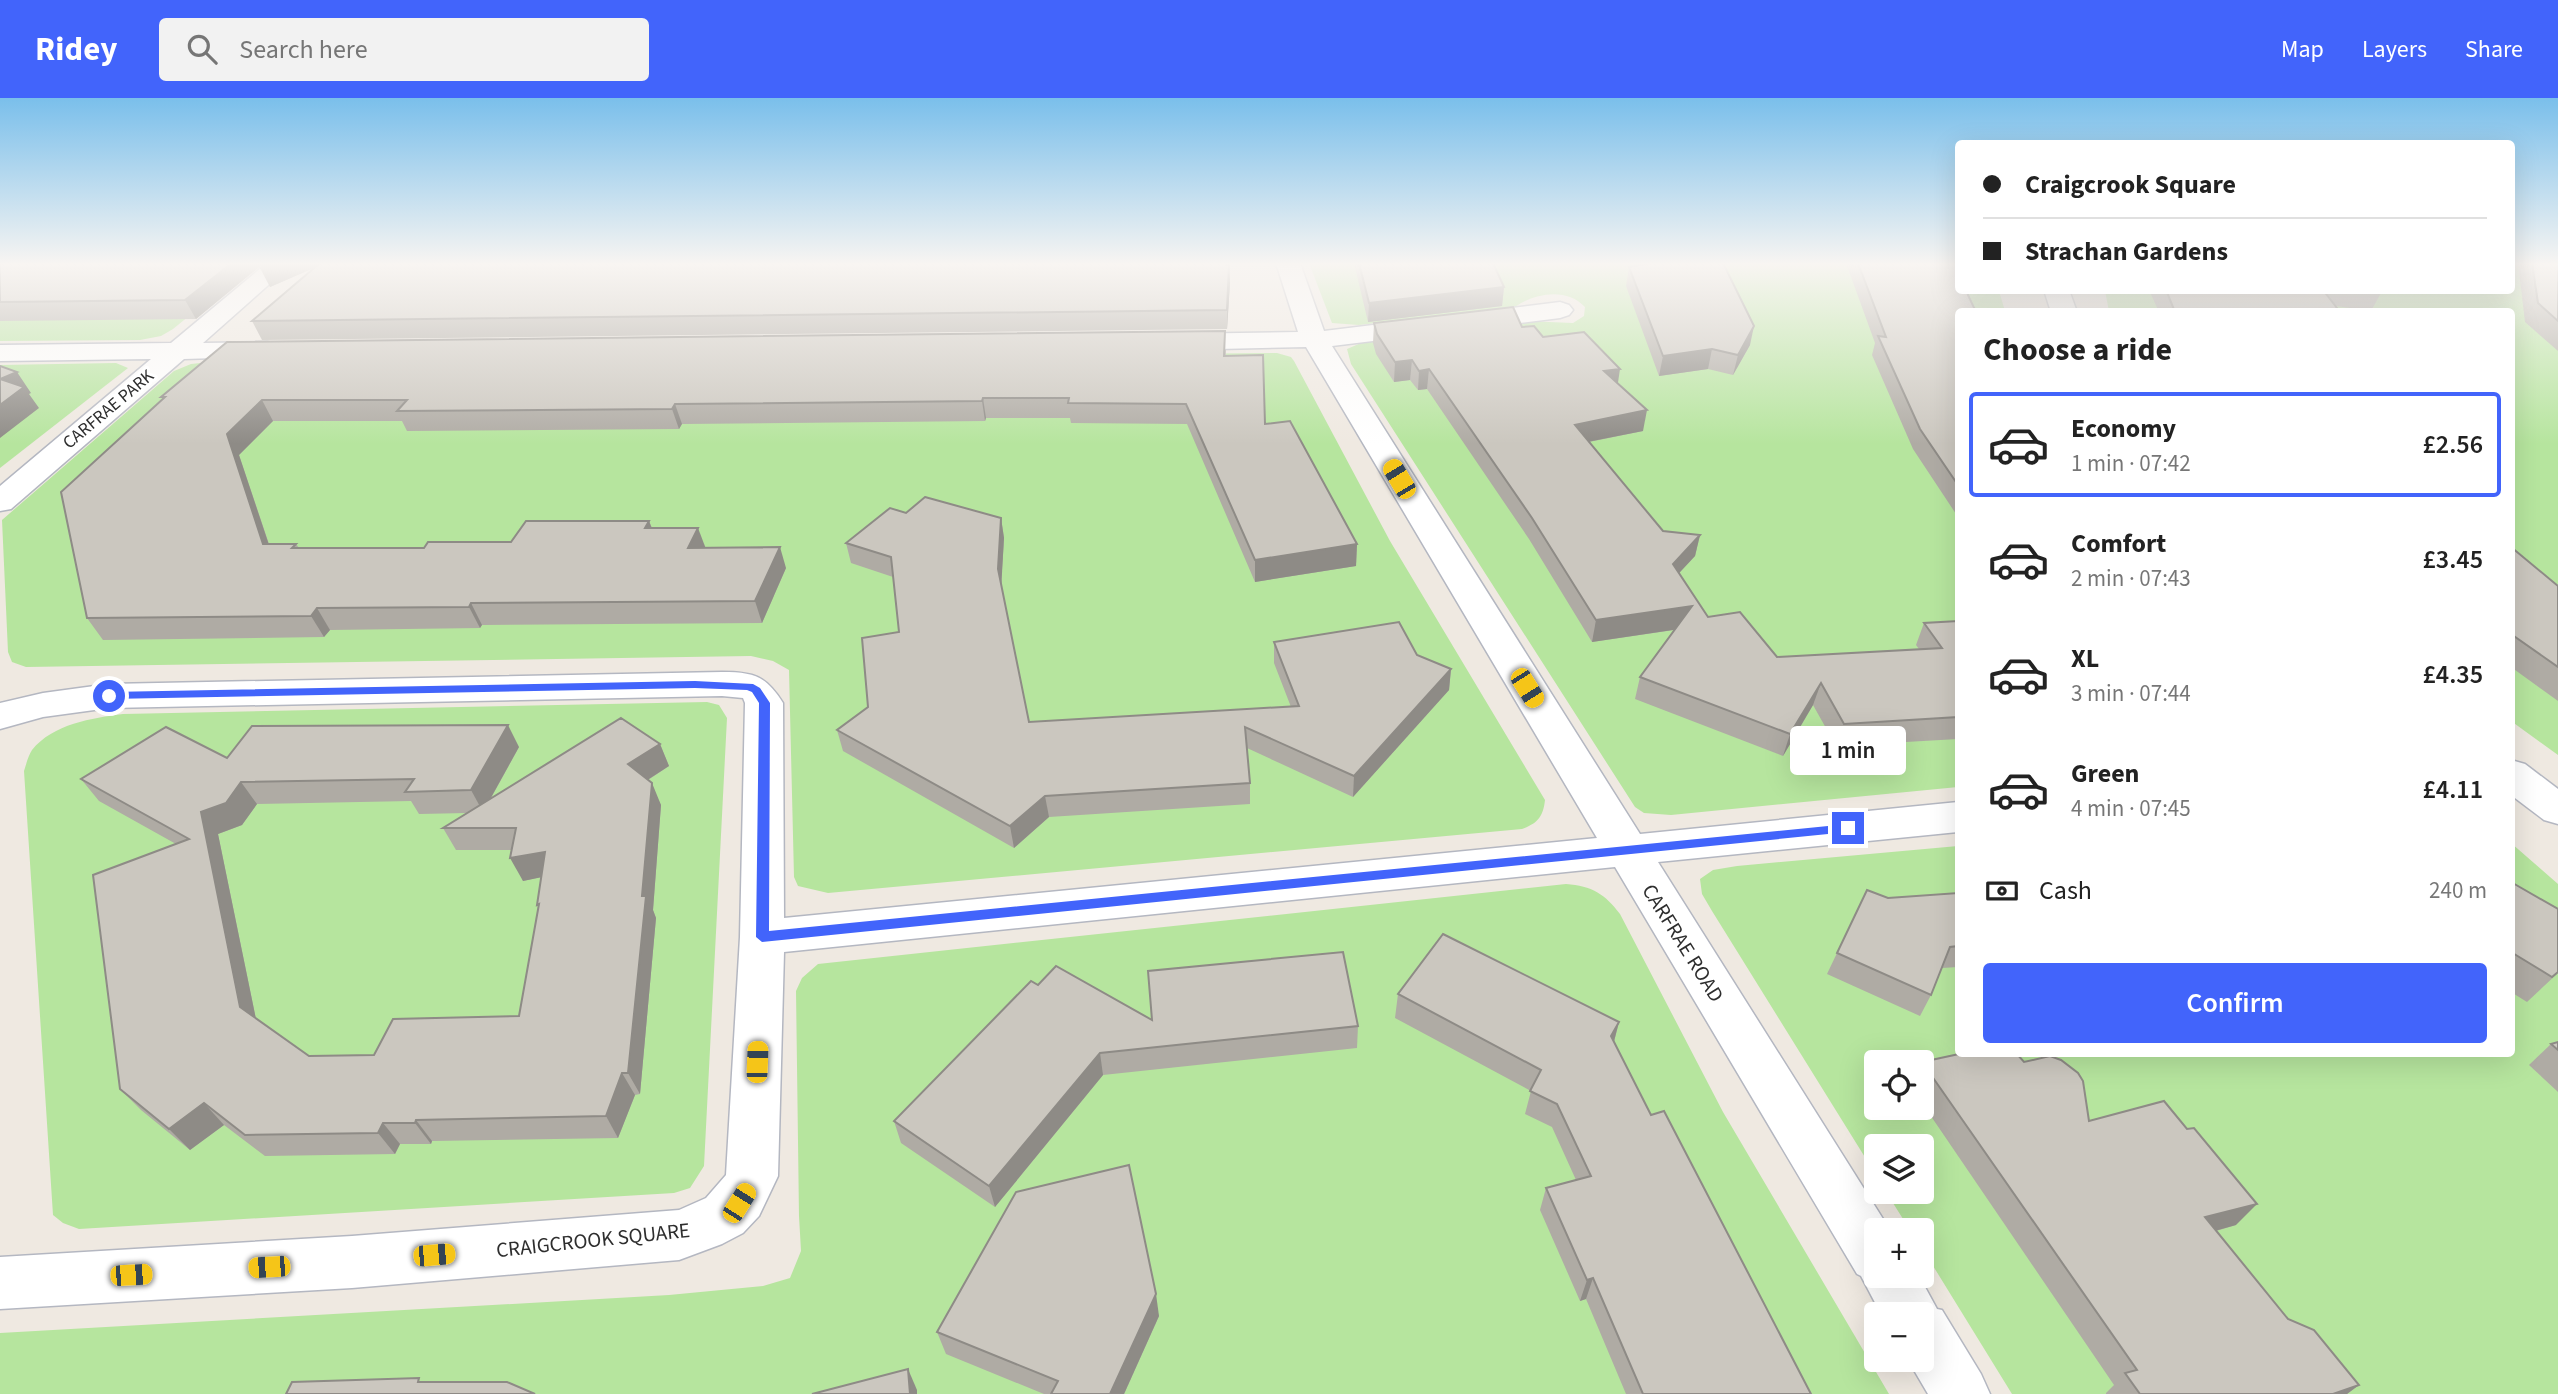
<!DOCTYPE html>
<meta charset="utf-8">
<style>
body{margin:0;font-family:"Source Sans 3",sans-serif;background:#f2f2f2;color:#222;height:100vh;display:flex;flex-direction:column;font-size:26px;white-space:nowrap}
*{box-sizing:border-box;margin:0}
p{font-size:23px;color:#767676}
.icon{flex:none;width:38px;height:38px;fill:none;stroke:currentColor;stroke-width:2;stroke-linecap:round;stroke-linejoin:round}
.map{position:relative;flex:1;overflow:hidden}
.side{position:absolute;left:1955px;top:210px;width:560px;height:749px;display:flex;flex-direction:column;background:#fff;border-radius:7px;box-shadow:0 7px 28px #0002}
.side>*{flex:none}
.guide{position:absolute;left:1955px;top:42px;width:560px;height:154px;border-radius:7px;box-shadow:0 7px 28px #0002;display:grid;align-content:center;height:154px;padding:0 28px;background:#fff}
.controls{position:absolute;left:1864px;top:952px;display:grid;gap:14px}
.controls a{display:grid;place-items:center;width:70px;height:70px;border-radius:7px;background:#fff;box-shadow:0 7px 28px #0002;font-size:35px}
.end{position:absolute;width:32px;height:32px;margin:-16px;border:9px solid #4264fb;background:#fff;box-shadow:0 0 0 4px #fff}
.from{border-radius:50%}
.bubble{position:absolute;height:49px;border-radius:7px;background:#fff;box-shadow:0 7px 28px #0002;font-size:23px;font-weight:600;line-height:49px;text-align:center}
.car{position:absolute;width:21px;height:42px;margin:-21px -10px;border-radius:9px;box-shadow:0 0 5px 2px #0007;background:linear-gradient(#f5c518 24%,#345 0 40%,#f5c518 0 76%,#345 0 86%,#f5c518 0)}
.guide b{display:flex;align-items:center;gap:24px;height:66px;font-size:26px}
.guide b+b{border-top:2px solid #e0e0e0}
.guide i{width:18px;height:18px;background:#222}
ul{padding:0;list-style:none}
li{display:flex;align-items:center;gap:21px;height:105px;margin:0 14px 10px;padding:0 14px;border:4px solid transparent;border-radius:7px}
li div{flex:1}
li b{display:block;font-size:26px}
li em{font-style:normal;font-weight:600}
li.selected{border-color:#4264fb}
li>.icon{width:63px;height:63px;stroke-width:1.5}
h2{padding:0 28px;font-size:32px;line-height:84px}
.pay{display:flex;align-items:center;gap:18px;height:77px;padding:0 28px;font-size:26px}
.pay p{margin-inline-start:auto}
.primary-button{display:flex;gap:14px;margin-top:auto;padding:14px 28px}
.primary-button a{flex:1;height:80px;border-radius:7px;background:#4264fb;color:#fff;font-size:28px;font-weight:600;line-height:80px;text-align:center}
header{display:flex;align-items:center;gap:42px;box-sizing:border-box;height:98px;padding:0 35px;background:#4264fb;color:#fff}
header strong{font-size:33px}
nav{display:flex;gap:38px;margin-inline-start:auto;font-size:24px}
.search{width:490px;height:63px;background:#f2f2f2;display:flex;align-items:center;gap:18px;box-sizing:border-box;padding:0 24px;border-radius:7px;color:#767676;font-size:26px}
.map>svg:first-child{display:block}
</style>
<header>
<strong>Ridey</strong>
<div class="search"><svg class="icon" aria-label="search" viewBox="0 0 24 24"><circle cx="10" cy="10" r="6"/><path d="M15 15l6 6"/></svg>Search here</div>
<nav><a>Map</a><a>Layers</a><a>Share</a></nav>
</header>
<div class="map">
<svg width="2558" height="1296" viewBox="0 0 2558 1296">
<rect width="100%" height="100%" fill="#efe9e1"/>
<g fill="#b6e59e" fill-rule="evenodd">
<path d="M0,165H254L173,231L161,238L140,242L0,243Z"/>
<path d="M1309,165H1958V192L1999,193L2005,213L1958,214V689L1671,717L1644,715L1635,709L1351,266L1347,251L1361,245L1526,223L1573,225L1584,218L1585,209C1567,189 1534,195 1515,209L1359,227L1332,225Z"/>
<path d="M2511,165H2558V657L2511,623V214L2109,213L2105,193L2511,192Z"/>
<path d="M1277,255L1291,259L1294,263L1390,443L1545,702C1543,719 1538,725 1522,731L828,795L798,788L794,779L789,572L773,563L751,558L26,569L12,564L8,554L2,422L174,273L191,266L210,264Z"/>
<path d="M116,265L128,270L0,370V267Z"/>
<path d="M707,604L719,607L727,620L704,1068L690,1090L674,1095L79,1131L63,1125L53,1117L24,673C26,667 28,658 32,652C53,626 92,620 123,616Z"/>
<path d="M2511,745L2558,786V1296H2012L1922,1150V1132H1910L1886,1094H1922V1048H1876V1077L1712,813L1702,796L1700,781L1713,772L1737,768L1958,748V956H2511ZM1876,964H1922V1010H1876Z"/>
<path d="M1566,786C1592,788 1605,796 1620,816L1723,1014L1889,1296H0V1235L669,1197L763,1188L790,1180L801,1153L799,1118L796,893L802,880L818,866Z"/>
</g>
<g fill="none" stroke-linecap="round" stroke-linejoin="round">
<g stroke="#b4b7c1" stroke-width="3">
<g id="minor">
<path d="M267,165H293L203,245L267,244L276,246L280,252L276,258L184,261L11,411L0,413V388L151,261L0,263V247L171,245Z"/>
<path d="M1276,165H1300L1324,233L1560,204L1569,207L1573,212L1569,217L1560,220L1332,248L1640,736L1958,704V734L1658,764L1890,1132H1876V1178H1919L1937,1211L1942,1212L1981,1276L1990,1296H1928L1908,1262H1922V1216H1881L1861,1178L1857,1176L1615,769L784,854L778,1078L759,1118L743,1135L722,1146L679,1162L352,1190L0,1211V1159L352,1138L679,1112L706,1100L726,1077L740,839L745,605L743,600L722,598L109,610L43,619L0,631V605L43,595L109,586L722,574C754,574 766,578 783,605L784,820L1597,740L1306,249L1175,252L1166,250L1162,244L1166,238L1175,236L1298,234Z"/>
<path d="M2044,192H2069L2077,214H2051Z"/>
<path d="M2511,662L2525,666L2558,691V726L2544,722L2511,697Z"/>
</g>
</g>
<use href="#minor" fill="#fff" fill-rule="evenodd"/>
</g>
<g fill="#afaba4" fill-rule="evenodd">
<path d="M0,165H264L196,221L0,223Z"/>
<path d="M267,165L1229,167L1230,185L1227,231L262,242L252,223L314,170L270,189Z"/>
<path d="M1354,165H1493L1504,189L1502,208L1368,224Z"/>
<path d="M1846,165H1958V419L1913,351L1872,257L1875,245Z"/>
<path d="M2518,165H2558V253L2525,224Z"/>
<path d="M1629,169L1750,247L1733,277L1708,271L1659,278L1626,188Z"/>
<path d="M2149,192H2380L2381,195L2371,213L2336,208L2340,214H2159Z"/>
<path d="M1374,225L1522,229L1543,239L1618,286L1643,333L1589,344L1663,433L1700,437L1695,458L1679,475L1708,519L1777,559L1919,551L1916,547L1924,525L1958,523V641L1836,648L1813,607L1783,658L1635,601L1640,579L1674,532L1592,544L1529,441L1427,291L1418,292L1410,282L1394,284L1376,256L1373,245Z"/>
<path d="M1226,252V258L1265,326L1357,446L1356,468L1255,484L1187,326L1071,325L1070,320H986L985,323L682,326L679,331L407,333L402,323H273L239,357L269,446H296L299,450H424L511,444L649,423L652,430L705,450L786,470L762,525L482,527L480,530L330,532L324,539L103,542L87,520L163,301L161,299Z"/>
<path d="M906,415L1001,420L1004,440L1001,489L1029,624L1291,609L1274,565V544L1417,557L1451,571L1449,592L1353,699L1247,650L1250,685V706L1049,719L1014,750L843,653L837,632L868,609L899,534L893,479L851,465L846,445Z"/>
<path d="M2511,449L2558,488V603L2511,569Z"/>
<path d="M660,646L669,668L648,682L661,707L653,812L656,820L640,996L635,997L618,1040L432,1043L431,1046H400L395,1056L265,1058L224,1027L190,1052L141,1012L120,991L176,746L99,703L81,681L227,660L519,649L491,700ZM411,703L419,716L467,715L443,730L456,752H512L523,783L541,779L537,807L539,810L519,918L374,957L309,958L256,921L218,736L242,727L257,706Z"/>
<path d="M2511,784L2558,875L2527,904L2511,894Z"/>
<path d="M1958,795V869L1942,870L1931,897L1920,918L1827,876L1837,855L1888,800Z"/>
<path d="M1038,887L1152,922L1358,928L1357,950L1103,977L995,1109L901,1045L894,1023Z"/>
<path d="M1398,896L1619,924L1614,944L1651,1017L1811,1296H1626L1586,1201L1580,1203L1540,1112L1546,1090L1576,1082L1552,1029L1525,1016L1531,993L1395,920Z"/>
<path d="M2558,944V994L2529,967L2551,946Z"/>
<path d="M1922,964H2024L2089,1023L2236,1127L2216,1133L2288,1221L2359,1287L2347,1296H2106V1295L2114,1287L1922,1005Z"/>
<path d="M1159,1218L1124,1296H1044L946,1256L937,1234Z"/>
</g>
<g fill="#8e8b86">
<path d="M232,165H264L196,221L185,202Z"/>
<path d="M274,165H325L270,189L260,170Z"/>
<path d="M1229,167L1230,185L1227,231V212Z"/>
<path d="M1504,189L1502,208L1368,224L1369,205Z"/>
<path d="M1754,228L1750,247L1733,277L1738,257Z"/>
<path d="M1712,251L1708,271L1659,278L1663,258Z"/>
<path d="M1412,262L1410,282L1394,284L1395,264Z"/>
<path d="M1429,271L1427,291L1418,292L1419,273Z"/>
<path d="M1620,271L1617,291L1604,273Z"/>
<path d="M17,274L31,295L29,296L39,310L0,340V281Z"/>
<path d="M983,300L986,320L985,323L982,303Z"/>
<path d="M262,302L273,323L239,357L276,468L263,446L227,336Z"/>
<path d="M675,306L682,326L679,331L672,311Z"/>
<path d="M1647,312L1643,333L1572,347L1575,327Z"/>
<path d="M1001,420L1004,440L1001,492L998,471Z"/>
<path d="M649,423L657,444L645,430Z"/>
<path d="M698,430L706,451L688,450Z"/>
<path d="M1700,437L1695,458L1668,487L1673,466Z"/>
<path d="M1357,446L1356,468L1255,484V462Z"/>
<path d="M780,449L786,470L762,525L755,503Z"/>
<path d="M471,505L482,527L480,530L469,509Z"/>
<path d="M1692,508L1686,530L1592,544L1596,522Z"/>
<path d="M317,510L330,532L324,539L311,518Z"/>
<path d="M1451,571L1449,592L1353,699L1354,678Z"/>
<path d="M1821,585L1813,607L1783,658L1790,636Z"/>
<path d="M508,627L519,649L483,714L471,692Z"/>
<path d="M660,646L669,668L638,688L628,666Z"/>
<path d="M241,684L257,706L242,727L218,736L258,931L240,909L201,714Z"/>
<path d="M652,685L661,707L653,812L656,820L640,996L628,975L642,798Z"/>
<path d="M1045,698L1049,719L1014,750L1010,728Z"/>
<path d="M545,754L557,776L523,783L510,760Z"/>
<path d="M1619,924L1613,947L1611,938Z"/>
<path d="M1100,955L1103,977L995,1109L989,1088Z"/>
<path d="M622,975L635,997L618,1040L606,1018Z"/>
<path d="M204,1005L224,1027L190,1052L169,1031Z"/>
<path d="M416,1022L432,1043L431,1046L415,1025Z"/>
<path d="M383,1025L400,1046L395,1056L378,1035Z"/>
<path d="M2257,1106L2236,1127L2186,1141L2205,1119Z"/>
<path d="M1593,1180L1586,1201L1580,1203L1587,1182Z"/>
<path d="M1156,1196L1159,1218L1124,1296H1110Z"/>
<path d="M908,1271L917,1292V1296H910Z"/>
<path d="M2359,1287L2347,1296H2333Z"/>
</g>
<g fill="#cbc7bf" stroke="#8e8b86" stroke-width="2">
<path d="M0,165H232L185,202L0,204Z"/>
<path d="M267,165H274L260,170Z"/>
<path d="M320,165H1226V167H1229L1227,212L252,223Z"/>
<path d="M1359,165H1493L1504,189L1369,205Z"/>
<path d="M1651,165H1723L1754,228L1738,257L1712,251L1663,258L1629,169Z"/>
<path d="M1858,165H1958V192H1967L1968,197L1976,214H1958V387L1920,331L1878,238L1886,239Z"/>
<path d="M2532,165H2558V223L2538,205Z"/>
<path d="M2166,192H2323L2340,214H2175Z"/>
<path d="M1513,209L1522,229L1534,228L1543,239L1584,234L1620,271L1604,273L1647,312L1575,327L1663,433L1700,437L1673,466L1708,519L1740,514L1777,559L1942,550L1924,525L1958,523V619L1844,626L1821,585L1790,636L1640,579L1692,508L1596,522L1532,420L1429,271L1419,273L1412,262L1395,264L1377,236L1374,225Z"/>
<path d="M1225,233L1224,258L1263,257L1265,326L1290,323L1357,446L1255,462L1186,306L1068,305L1069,300H983L982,303L675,306L672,311L397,313L407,302H262L227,336L263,446H296L292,450H424L428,444H511L526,423H649L645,430H698L688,450L780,449L755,503L471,505L469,509L317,510L311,518L87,520L61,394L165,299H161L227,244Z"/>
<path d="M0,268L17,274L0,281Z"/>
<path d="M0,281L24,289L0,307Z"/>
<path d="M925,399L1001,420L998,471L1029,624L1299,608L1274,544L1399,524L1417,557L1451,571L1354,678L1245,629L1250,685L1045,698L1010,728L837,632L868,609L862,540L899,534L891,459L846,445L890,410L906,415Z"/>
<path d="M2511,449L2558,488V569L2511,536Z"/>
<path d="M621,620L660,646L628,666L652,685L642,798H646L628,975H622L606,1018L416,1022L415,1025H383L378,1035L245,1037L204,1005L169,1031L120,991L93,777L189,741L81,681L166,629L227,660L252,628L508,627L471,692L405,694L414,681L241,684L226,705L201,714L240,909L309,958L374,957L393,921L519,918L539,806L537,807L545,754L510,760L516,730H443Z"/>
<path d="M2511,784L2558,811V874L2552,879L2511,854Z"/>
<path d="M1867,792L1888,800L1958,795V848L1950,849L1931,897L1837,855Z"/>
<path d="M1443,836L1619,924L1611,938L1651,1017L1664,1013L1811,1296H1643L1593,1180L1587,1182L1546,1090L1591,1078L1557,1006L1530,993L1541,972L1398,896Z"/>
<path d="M1343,854L1358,928L1100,955L989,1088L894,1023L1031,883L1038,887L1056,868L1152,922L1148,873Z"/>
<path d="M2558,944V952L2551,946Z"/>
<path d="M1959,956H2017L2024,964L2050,958L2061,962L2078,975L2083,983L2089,1023L2164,1003L2187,1031L2194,1030L2257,1106L2205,1119L2288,1221L2314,1232L2359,1287L2333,1296H2140L2125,1275L2137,1272L1922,964Z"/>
<path d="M1129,1067L1156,1196L1110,1296H1051L1058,1283L937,1234L1016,1094Z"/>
<path d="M908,1271L910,1296H812Z"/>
<path d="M419,1280L418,1284H507L535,1296H286L292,1284Z"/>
</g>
<linearGradient id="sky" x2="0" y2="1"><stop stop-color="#7abfeb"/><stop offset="0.48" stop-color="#f8f5f2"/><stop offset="1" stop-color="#f8f5f2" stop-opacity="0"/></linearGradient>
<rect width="2558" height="346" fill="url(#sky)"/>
<path fill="#4264fb" d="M695,583L753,586L760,590L770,605L769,833L1848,726L1854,730L1848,734L762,844L756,839L759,605L752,594L747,592L695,590L109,601L104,598L109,594Z"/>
<g text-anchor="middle" stroke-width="6" stroke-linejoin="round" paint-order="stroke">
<g font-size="18" fill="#2e2e2e" stroke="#fff">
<text transform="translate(108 311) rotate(-40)" y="6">CARFRAE PARK</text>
</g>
<g font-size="21" fill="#2e2e2e" stroke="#fff">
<text transform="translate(1683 845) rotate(58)" y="7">CARFRAE ROAD</text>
<text transform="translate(593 1142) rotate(-6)" y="7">CRAIGCROOK SQUARE</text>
</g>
</g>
</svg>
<div class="controls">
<a><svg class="icon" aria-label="locate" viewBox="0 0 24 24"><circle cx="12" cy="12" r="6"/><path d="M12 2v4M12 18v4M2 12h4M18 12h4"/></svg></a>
<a><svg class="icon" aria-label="layers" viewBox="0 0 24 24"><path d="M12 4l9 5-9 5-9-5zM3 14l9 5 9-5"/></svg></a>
<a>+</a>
<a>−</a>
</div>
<i class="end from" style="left:109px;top:598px"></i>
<i class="end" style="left:1848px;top:730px"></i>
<div class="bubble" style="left:1790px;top:628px;width:116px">1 min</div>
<i class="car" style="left:1399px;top:381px;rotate:329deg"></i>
<i class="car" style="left:1527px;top:590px;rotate:148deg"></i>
<i class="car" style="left:757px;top:964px;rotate:2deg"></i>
<i class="car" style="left:739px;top:1105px;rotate:32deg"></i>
<i class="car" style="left:434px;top:1157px;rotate:85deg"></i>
<i class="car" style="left:269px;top:1169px;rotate:267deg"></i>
<i class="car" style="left:131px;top:1177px;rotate:87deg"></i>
<div class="guide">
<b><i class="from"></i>Craigcrook Square</b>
<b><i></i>Strachan Gardens</b>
</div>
<section class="side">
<h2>Choose a ride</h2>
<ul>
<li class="selected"><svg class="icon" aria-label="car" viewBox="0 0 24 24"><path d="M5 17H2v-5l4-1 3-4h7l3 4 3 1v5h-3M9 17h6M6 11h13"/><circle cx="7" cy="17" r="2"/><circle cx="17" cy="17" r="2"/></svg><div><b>Economy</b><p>1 min · 07:42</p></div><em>£2.56</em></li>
<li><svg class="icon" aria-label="car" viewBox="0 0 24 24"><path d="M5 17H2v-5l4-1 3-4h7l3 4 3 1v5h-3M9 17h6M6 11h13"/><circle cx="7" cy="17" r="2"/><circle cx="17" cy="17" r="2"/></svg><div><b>Comfort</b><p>2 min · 07:43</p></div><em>£3.45</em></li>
<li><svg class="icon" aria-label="car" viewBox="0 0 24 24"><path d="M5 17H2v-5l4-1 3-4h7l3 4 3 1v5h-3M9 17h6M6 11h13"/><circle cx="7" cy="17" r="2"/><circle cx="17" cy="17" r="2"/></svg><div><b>XL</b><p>3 min · 07:44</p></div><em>£4.35</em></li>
<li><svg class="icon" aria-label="car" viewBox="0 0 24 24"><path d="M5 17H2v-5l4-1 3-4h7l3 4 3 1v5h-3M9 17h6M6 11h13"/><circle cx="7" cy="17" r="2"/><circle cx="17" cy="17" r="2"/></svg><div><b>Green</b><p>4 min · 07:45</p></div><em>£4.11</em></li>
</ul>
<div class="pay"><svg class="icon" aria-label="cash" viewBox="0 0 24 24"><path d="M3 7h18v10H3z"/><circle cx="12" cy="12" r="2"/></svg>Cash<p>240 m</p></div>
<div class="primary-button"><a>Confirm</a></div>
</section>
</div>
